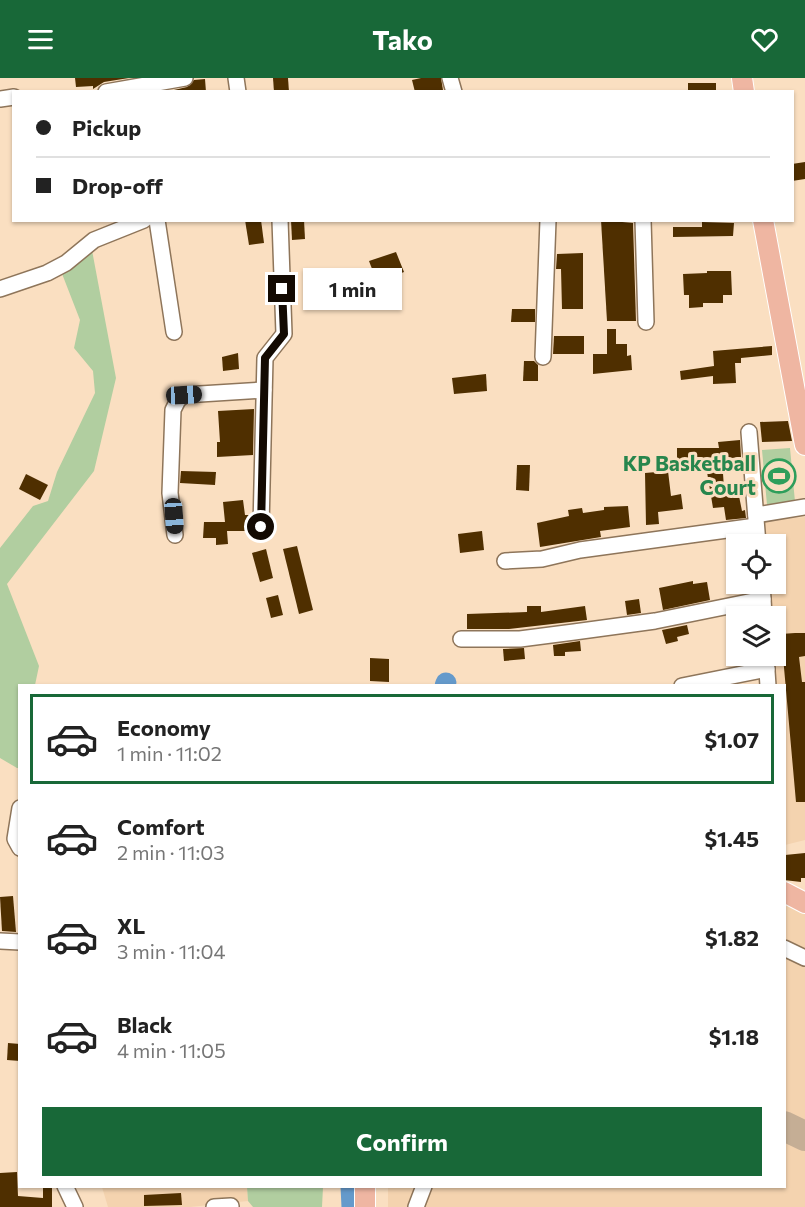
<!DOCTYPE html>
<meta charset="utf-8">
<style>
body{margin:0;font-family:Commissioner,sans-serif;background:#f6f6f6;color:#222;height:100vh;display:flex;flex-direction:column;font-size:22px;white-space:nowrap}
*{box-sizing:border-box;margin:0}
p{font-size:20px;color:#767676}
.icon{flex:none;width:33px;height:33px;fill:none;stroke:currentColor;stroke-width:2;stroke-linecap:round;stroke-linejoin:round}
.map{position:relative;flex:1;overflow:hidden}
.sheet{position:absolute;left:18px;top:606px;width:768px;height:504px;display:flex;flex-direction:column;background:#fff;border-radius:0px;box-shadow:0 2px 4px #0004}
.sheet>*{flex:none}
.guide{position:absolute;left:12px;top:12px;width:782px;height:132px;border-radius:0px;box-shadow:0 2px 4px #0004;display:grid;align-content:center;height:132px;padding:0 24px;background:#fff}
.fabs{position:absolute;left:726px;top:456px;display:grid;gap:12px}
.fabs a{display:grid;place-items:center;width:60px;height:60px;border-radius:0px;background:#fff;box-shadow:0 2px 4px #0004;font-size:30px}
.end{position:absolute;width:27px;height:27px;margin:-14px;border:8px solid #130a02;background:#fff;box-shadow:0 0 0 3px #fff}
.from{border-radius:50%}
.bubble{position:absolute;height:42px;border-radius:0px;background:#fff;box-shadow:0 2px 4px #0004;font-size:20px;font-weight:700;line-height:42px;text-align:center}
.car{position:absolute;width:18px;height:36px;margin:-18px -9px;border-radius:8px;box-shadow:0 0 4px 2px #0007;background:linear-gradient(#222 24%,#8ab4d8 0 40%,#222 0 76%,#8ab4d8 0 86%,#222 0)}
.guide b{display:flex;align-items:center;gap:21px;height:57px;font-size:22px}
.guide b+b{border-top:2px solid #e0e0e0}
.guide i{width:15px;height:15px;background:#222}
ul{padding:10px 0 0;list-style:none}
li{display:flex;align-items:center;gap:18px;height:90px;margin:0 12px 9px;padding:0 12px;border:3px solid transparent;border-radius:0px}
li div{flex:1}
li b{display:block;font-size:22px}
li em{font-style:normal;font-weight:700}
li.on{border-color:#186838}
li>.icon{width:54px;height:54px;stroke-width:1.5}
.button{display:flex;gap:12px;margin-top:auto;padding:12px 24px}
.button a{flex:1;height:69px;border-radius:0px;background:#186838;color:#fff;font-size:24px;font-weight:700;line-height:69px;text-align:center}
header{display:flex;justify-content:space-between;align-items:center;height:78px;padding:0 24px;background:#186838;color:#fff;font-size:27px;font-weight:700}
.map>svg:first-child{display:block}
</style>
<header><svg class="icon" aria-label="menu" viewBox="0 0 24 24"><path d="M4 6h16M4 12h16M4 18h16"/></svg>Tako<svg class="icon" aria-label="heart" viewBox="0 0 24 24"><path d="M12 20l-8-8c-3-5 5-10 8-4 3-6 11-1 8 4z"/></svg></header>
<div class="map">
<svg width="805" height="1129" viewBox="0 0 805 1129">
<rect width="100%" height="100%" fill="#fadfc1"/>
<g fill="#f4d3af">
<path d="M805,439V762L785,767L784,608L773,607L771,578H776V538H768L766,506H776V466H763L761,443Z"/>
<path d="M785,824L805,834V1129H388V1109L784,1108Z"/>
<path d="M102,1109H247L248,1123L190,1129H108Z"/>
</g>
<g fill="#b1cea0">
<path d="M91,167L116,300L94,393L7,506L39,588L35,607L20,608L19,690H17L0,680V470L33,428L48,423L57,394L95,315L93,293L74,270L80,242L59,188Z"/>
<path d="M790,370L795,424L767,427L762,372Z"/>
<path d="M247,1109H323L322,1129H253L248,1123Z"/>
</g>
<g fill="none" stroke-linecap="round" stroke-linejoin="round">
<g stroke="#659acb" stroke-width="21">
<path d="M445,608L446,605"/>
<path d="M351,1108L352,1129"/>
</g>
<path stroke="#c5ae95" stroke-width="30" d="M784,1048L805,1058"/>
</g>
<g fill="#4f2f00">
<path d="M75,0H129L104,4L93,11V8L76,9Z"/>
<path d="M273,0H288L289,14H274Z"/>
<path d="M421,0H441L443,12L415,14L412,2Z"/>
<path d="M205,1L206,14H165L187,9L194,2Z"/>
<rect x="688" y="5" width="28" height="9"/>
<path d="M805,84V101L792,103V86Z"/>
<path d="M245,142H261L264,165L249,167Z"/>
<path d="M291,142H304L305,161L292,162Z"/>
<path d="M601,142L633,145L636,243H607Z"/>
<path d="M702,144L734,145L733,158L673,159V149H702Z"/>
<path d="M396,174L404,194L377,204L369,183Z"/>
<path d="M583,175V231H562L561,191H556L557,176Z"/>
<path d="M707,193H731L732,217H723V225H703V229L689,230V217H684L683,196L707,195Z"/>
<path d="M512,231H535V244H511Z"/>
<path d="M607,251H616V266H627V278L631,277L632,292L593,296V276H607Z"/>
<path d="M554,258H584V276H553Z"/>
<path d="M772,268V277L741,280V285H735L736,305L713,306V298L681,302L680,293L714,288L713,273Z"/>
<path d="M238,275L239,291L223,293L222,279Z"/>
<path d="M524,283H534L538,287V303H523Z"/>
<path d="M486,296L487,313L454,316L452,300Z"/>
<path d="M254,331L253,377L217,379V364H220L218,333Z"/>
<path d="M788,343L792,363L762,364L760,344Z"/>
<path d="M740,362L741,379L722,381L724,410L737,408L742,433L745,432L746,440L726,442L724,429L713,430L706,388H677V370H719L718,364Z"/>
<path d="M517,387H530L529,413L516,412Z"/>
<path d="M181,393L216,394L215,407L180,405Z"/>
<path d="M668,393L671,418L681,416L683,431L658,434L659,446L646,447L645,395Z"/>
<path d="M26,396L48,407L40,422L19,411Z"/>
<path d="M243,422L245,437H252V453H227L228,466L216,467V460H203L204,444H225L223,424Z"/>
<path d="M628,428L630,449L600,453L601,459L540,469L537,445L569,438L568,432L582,430L583,435L604,432V429Z"/>
<path d="M482,453L484,472L460,475L458,456Z"/>
<path d="M297,468L313,532L299,536L283,471Z"/>
<path d="M266,471L273,500L260,504L252,475Z"/>
<path d="M693,503V506L707,504L710,522L663,532L659,510Z"/>
<path d="M278,517L283,537L271,540L266,520Z"/>
<path d="M639,521L641,535L627,537L625,523Z"/>
<path d="M527,528H541V534L585,528L587,542L509,551H467V536L527,534Z"/>
<path d="M687,547L689,556L677,559L678,563L666,566L662,552Z"/>
<path d="M795,555H805V578L799,579L802,604H805V724H796L781,556Z"/>
<path d="M580,563L581,573L565,574V578H554L553,567Z"/>
<path d="M524,570L525,581L504,583L503,571Z"/>
<path d="M733,578H756L757,583L733,588Z"/>
<path d="M370,580L389,581V604L370,603Z"/>
<path d="M805,775V800H801V804L784,802L785,777Z"/>
<path d="M13,818L16,854L2,853L0,819Z"/>
<path d="M8,965L20,966V983L7,982Z"/>
<path d="M17,1094L18,1118L43,1120V1108H52V1129H0V1095Z"/>
<path d="M181,1115L182,1127L144,1128V1117Z"/>
</g>
<g fill="none" stroke-linecap="round" stroke-linejoin="round">
<g stroke="#8e755a" stroke-width="18">
<g id="minor">
<path d="M236,0L238,14"/>
<path d="M450,0L454,14"/>
<path d="M106,14L185,0"/>
<path d="M0,21L14,19"/>
<path d="M157,142L174,254"/>
<path d="M643,142L646,244"/>
<path d="M0,211L47,195L66,185L94,162L144,142"/>
<path d="M543,279L548,142"/>
<path d="M749,354L758,466"/>
<path d="M756,437L805,429"/>
<path d="M261,449L265,280L284,256L280,142"/>
<path d="M175,457L170,415L173,332L178,322L184,317L264,312"/>
<path d="M505,483L542,481L580,472L756,448"/>
<path d="M763,521L764,538"/>
<path d="M461,561H520L574,554L655,543L763,521L762,506"/>
<path d="M766,578L768,608"/>
<path d="M682,608L767,591"/>
<path d="M20,730L15,761L20,770"/>
<path d="M0,863L20,864"/>
<path d="M784,870L805,880"/>
<path d="M65,1108L75,1129"/>
<path d="M214,1129L231,1128"/>
<path d="M416,1129L424,1108"/>
</g>
</g>
<g stroke="#fff" stroke-width="22">
<g id="major">
<path d="M742,0L744,14"/>
<path d="M763,142L805,367"/>
<path d="M784,814L805,825"/>
<path d="M365,1108V1129"/>
</g>
</g>
<use href="#minor" stroke="#fff" stroke-width="15"/>
<use href="#major" stroke="#efb6a2" stroke-width="20"/>
</g>
<g fill="none" stroke-linecap="round" stroke-linejoin="round">
<path stroke="#130a02" stroke-width="8" d="M261,449L265,280L284,256L282,211"/>
</g>
<defs>
<g id="stadium-ring" transform="scale(1.725)"><circle r="9.5" fill="#fadfc1" stroke="#2e9e5b" stroke-width="1.5"/><path d="M0-5a6.5 5 0 1 0 0 10a6.5 5 0 1 0 0-10ZM-3.5-1.8h7v3.6h-7Z" fill="#2e9e5b"/></g>
</defs>
<g fill-rule="evenodd">
<use href="#stadium-ring" x="779" y="398"/>
</g>
<g text-anchor="middle" stroke-width="6" stroke-linejoin="round" paint-order="stroke">
<g font-size="21" font-weight="bold" fill="#27864d" stroke="#fadfc1" text-anchor="end">
<text x="756" y="393">KP Basketball<tspan x="756" dy="24">Court</tspan></text>
</g>
</g>
</svg>
<div class="fabs">
<a><svg class="icon" aria-label="locate" viewBox="0 0 24 24"><circle cx="12" cy="12" r="6"/><path d="M12 2v4M12 18v4M2 12h4M18 12h4"/></svg></a>
<a><svg class="icon" aria-label="layers" viewBox="0 0 24 24"><path d="M12 4l9 5-9 5-9-5zM3 14l9 5 9-5"/></svg></a>
</div>
<i class="end from" style="left:261px;top:449px"></i>
<i class="end" style="left:282px;top:211px"></i>
<div class="bubble" style="left:303px;top:190px;width:99px">1 min</div>
<i class="car" style="left:184px;top:317px;rotate:87deg"></i>
<i class="car" style="left:174px;top:438px;rotate:176deg"></i>
<div class="guide">
<b><i class="from"></i>Pickup</b>
<b><i></i>Drop-off</b>
</div>
<section class="sheet">
<ul>
<li class="on"><svg class="icon" aria-label="car" viewBox="0 0 24 24"><path d="M5 17H2v-5l4-1 3-4h7l3 4 3 1v5h-3M9 17h6M6 11h13"/><circle cx="7" cy="17" r="2"/><circle cx="17" cy="17" r="2"/></svg><div><b>Economy</b><p>1 min · 11:02</p></div><em>$1.07</em></li>
<li><svg class="icon" aria-label="car" viewBox="0 0 24 24"><path d="M5 17H2v-5l4-1 3-4h7l3 4 3 1v5h-3M9 17h6M6 11h13"/><circle cx="7" cy="17" r="2"/><circle cx="17" cy="17" r="2"/></svg><div><b>Comfort</b><p>2 min · 11:03</p></div><em>$1.45</em></li>
<li><svg class="icon" aria-label="car" viewBox="0 0 24 24"><path d="M5 17H2v-5l4-1 3-4h7l3 4 3 1v5h-3M9 17h6M6 11h13"/><circle cx="7" cy="17" r="2"/><circle cx="17" cy="17" r="2"/></svg><div><b>XL</b><p>3 min · 11:04</p></div><em>$1.82</em></li>
<li><svg class="icon" aria-label="car" viewBox="0 0 24 24"><path d="M5 17H2v-5l4-1 3-4h7l3 4 3 1v5h-3M9 17h6M6 11h13"/><circle cx="7" cy="17" r="2"/><circle cx="17" cy="17" r="2"/></svg><div><b>Black</b><p>4 min · 11:05</p></div><em>$1.18</em></li>
</ul>
<div class="button"><a>Confirm</a></div>
</section>
</div>
